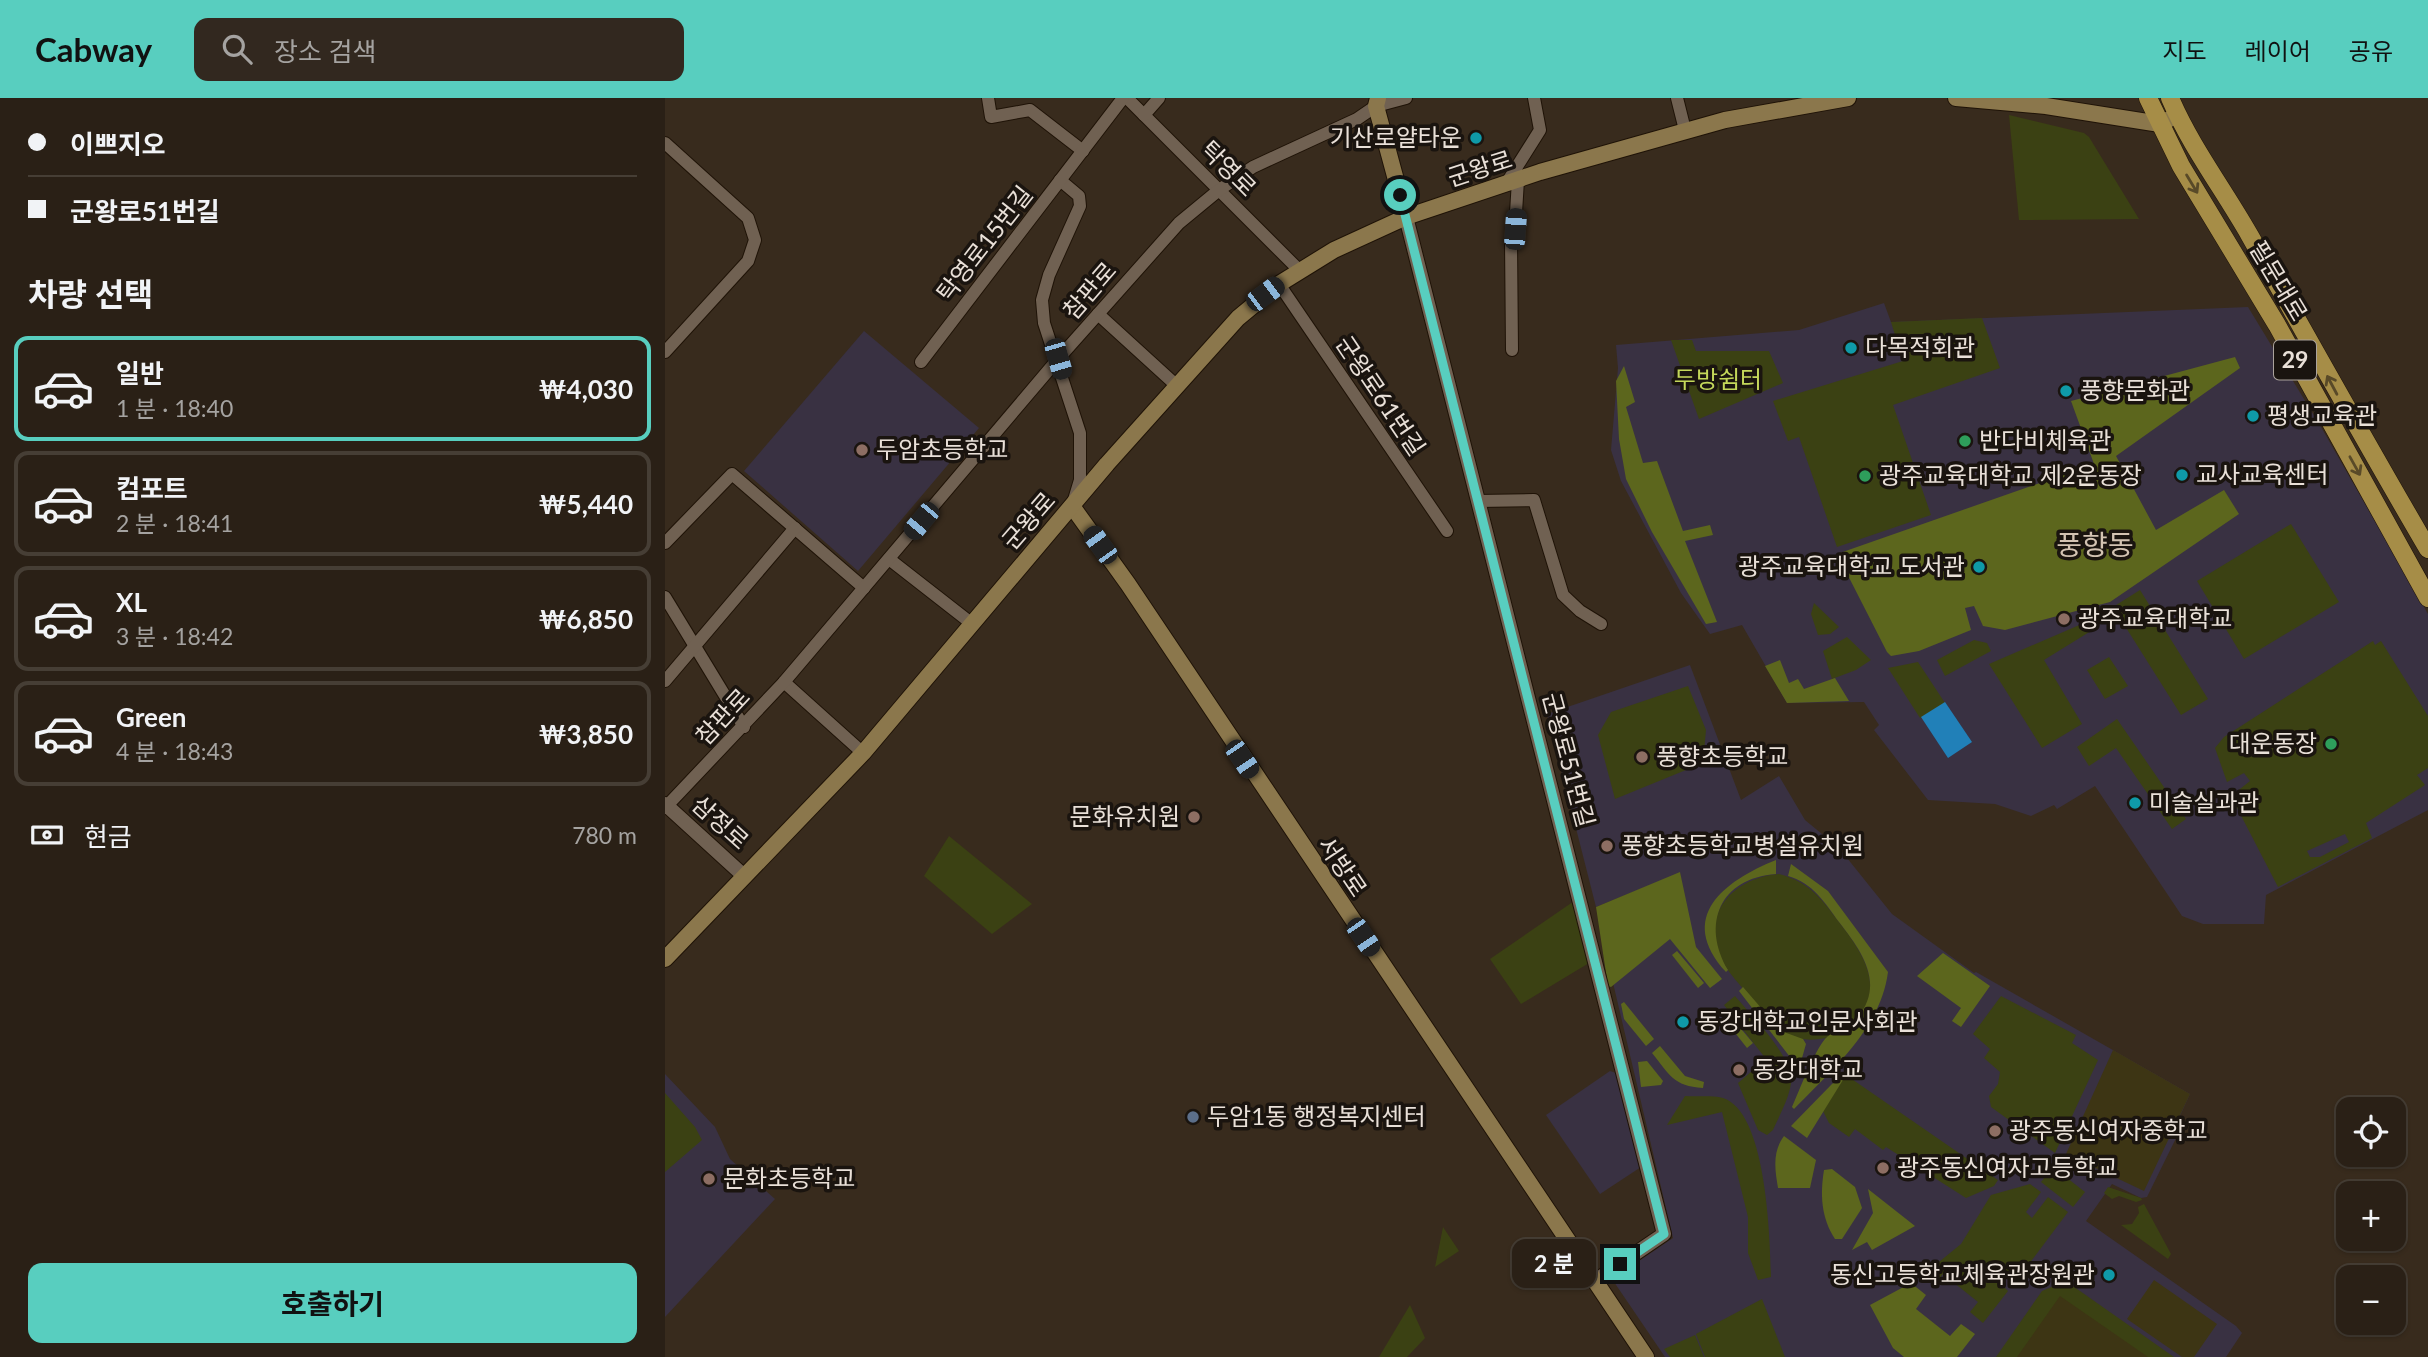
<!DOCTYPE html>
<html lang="ko">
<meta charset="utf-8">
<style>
body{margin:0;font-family:Lato,"Noto Sans KR",sans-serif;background:#32281f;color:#f1f3f6;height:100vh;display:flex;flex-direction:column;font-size:26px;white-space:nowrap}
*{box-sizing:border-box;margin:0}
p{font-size:23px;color:#a5a3a1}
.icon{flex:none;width:38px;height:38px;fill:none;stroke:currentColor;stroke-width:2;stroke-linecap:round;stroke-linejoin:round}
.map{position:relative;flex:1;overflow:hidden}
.details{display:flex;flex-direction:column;background:#2a2016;width:665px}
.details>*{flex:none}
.hud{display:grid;align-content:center;height:154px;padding:0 28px;background:#2a2016}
.buttons{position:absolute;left:1671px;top:999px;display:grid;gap:14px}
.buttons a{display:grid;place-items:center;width:70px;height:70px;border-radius:14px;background:#2a2016;box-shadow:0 2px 5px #0004,0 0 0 2px #463e35;font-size:35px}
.end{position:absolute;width:32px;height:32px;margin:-16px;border:9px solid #58cebf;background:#111;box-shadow:0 0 0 4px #111}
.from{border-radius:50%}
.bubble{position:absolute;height:49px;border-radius:14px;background:#2a2016;box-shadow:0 2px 5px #0004,0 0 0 2px #463e35;font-size:23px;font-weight:700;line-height:49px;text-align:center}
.car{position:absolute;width:21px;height:42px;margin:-21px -10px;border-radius:9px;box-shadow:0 0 5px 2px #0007;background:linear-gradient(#222 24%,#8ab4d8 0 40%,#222 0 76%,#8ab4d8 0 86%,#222 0)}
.hud b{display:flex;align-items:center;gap:24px;height:66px;font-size:26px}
.hud b+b{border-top:2px solid #463e35}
.hud i{width:18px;height:18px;background:#f1f3f6}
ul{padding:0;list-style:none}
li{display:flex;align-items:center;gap:21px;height:105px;margin:0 14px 10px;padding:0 14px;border:4px solid #463e35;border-radius:14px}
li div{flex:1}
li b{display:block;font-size:26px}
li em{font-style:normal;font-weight:700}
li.active{border-color:#58cebf}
li>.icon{width:63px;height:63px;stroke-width:1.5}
h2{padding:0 28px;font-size:32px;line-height:84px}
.pay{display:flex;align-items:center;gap:18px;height:77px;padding:0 28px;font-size:26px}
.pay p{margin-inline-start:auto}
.primary-button{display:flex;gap:14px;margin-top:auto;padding:14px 28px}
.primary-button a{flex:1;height:80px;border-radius:14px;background:#58cebf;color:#111;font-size:28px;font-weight:700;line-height:80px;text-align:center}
header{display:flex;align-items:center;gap:42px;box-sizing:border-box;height:98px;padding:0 35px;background:#58cebf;color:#111}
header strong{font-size:33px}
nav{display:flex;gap:38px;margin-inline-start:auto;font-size:24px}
.search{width:490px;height:63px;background:#32281f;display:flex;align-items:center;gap:18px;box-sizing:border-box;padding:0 24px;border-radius:14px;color:#a5a3a1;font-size:26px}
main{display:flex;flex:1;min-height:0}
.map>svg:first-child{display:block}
</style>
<header>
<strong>Cabway</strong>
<div class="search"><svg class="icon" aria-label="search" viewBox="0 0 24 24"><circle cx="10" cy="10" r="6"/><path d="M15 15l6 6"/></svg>장소 검색</div>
<nav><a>지도</a><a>레이어</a><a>공유</a></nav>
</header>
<main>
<section class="details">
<div class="hud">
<b><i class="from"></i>이쁘지오</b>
<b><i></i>군왕로51번길</b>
</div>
<h2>차량 선택</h2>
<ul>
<li class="active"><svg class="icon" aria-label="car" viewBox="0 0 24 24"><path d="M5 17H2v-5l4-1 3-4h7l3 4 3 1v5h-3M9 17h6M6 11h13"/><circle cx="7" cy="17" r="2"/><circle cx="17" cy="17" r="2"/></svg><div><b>일반</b><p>1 분 · 18:40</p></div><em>₩4,030</em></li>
<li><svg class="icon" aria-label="car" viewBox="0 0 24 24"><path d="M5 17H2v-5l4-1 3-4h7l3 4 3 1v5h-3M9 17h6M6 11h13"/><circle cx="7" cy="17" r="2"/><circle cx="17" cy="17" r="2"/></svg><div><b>컴포트</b><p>2 분 · 18:41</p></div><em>₩5,440</em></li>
<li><svg class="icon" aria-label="car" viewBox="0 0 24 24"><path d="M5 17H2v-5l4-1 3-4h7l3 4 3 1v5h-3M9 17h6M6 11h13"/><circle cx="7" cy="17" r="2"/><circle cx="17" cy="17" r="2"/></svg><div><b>XL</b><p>3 분 · 18:42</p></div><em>₩6,850</em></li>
<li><svg class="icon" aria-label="car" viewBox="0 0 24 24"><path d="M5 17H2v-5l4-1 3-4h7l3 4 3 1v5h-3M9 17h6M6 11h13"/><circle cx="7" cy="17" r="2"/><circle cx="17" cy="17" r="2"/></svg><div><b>Green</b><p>4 분 · 18:43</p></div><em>₩3,850</em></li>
</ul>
<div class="pay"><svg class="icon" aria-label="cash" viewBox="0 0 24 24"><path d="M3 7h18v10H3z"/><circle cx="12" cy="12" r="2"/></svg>현금<p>780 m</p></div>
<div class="primary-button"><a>호출하기</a></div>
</section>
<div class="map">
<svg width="1763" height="1259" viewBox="0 0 1763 1259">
<rect width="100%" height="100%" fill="#382b1d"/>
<g fill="#393142">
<path d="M1219,205L1226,224L1583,209L1656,329L1763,516V712L1601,797L1599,826H1538L1517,818L1430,688L1392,711L1389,707L1366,718L1330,706L1263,702L1209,632L1214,627L1199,604L1122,605L1077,527L1045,536L1016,495L956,383L946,352L953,270L951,247L1134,232Z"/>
<path d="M199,233L314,330L193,473L79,373Z"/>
<path d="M1025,567L1076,702L1114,678L1140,722L1174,750L1227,816L1309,875L1311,874L1525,996L1514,1020L1520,1022L1482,1099L1476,1100L1447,1086L1421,1123L1571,1228L1577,1235L1561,1259H1000L947,1181L1008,1140L945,872L1021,808L1015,775L931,809L882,616Z"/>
<path d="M945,973L954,976L976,1069L935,1096L881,1017Z"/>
<path d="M0,976L50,1029L65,1061L110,1101L0,1219Z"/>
</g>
<g fill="#3b4113" fill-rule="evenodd">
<path d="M1344,17L1419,35L1424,39L1474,121L1354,122Z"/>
<path d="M1317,220L1335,270L1228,307L1266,417L1172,449L1134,339L1123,343L1108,303L1238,263L1226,224Z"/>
<path d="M1006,242H1027L1031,253H1104L1118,285L1034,321Z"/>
<path d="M1626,426L1674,504L1579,561L1532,483Z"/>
<path d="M1475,492L1543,601L1516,617L1448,509Z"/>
<path d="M1149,505L1174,529L1165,536L1153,537L1146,516Z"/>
<path d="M1426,522L1434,528L1379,562L1417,626L1377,650L1324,566Z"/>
<path d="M1182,539L1206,562L1191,572L1167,581L1158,553Z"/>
<path d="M1309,542L1322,545L1326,553L1280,578L1272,562Z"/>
<path d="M1708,543L1710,547L1716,543L1763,618V670L1752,677L1760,687L1701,725L1707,740L1613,789L1569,704L1570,695L1585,683L1579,675L1562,684L1550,650L1559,639ZM1680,736L1684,744L1655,759H1645L1642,753Z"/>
<path d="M1444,559L1463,588L1440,601L1422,572Z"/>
<path d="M1253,564L1280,605L1255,620L1223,570Z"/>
<path d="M1023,588L1041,632L1038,665L950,701L933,637L946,614Z"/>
<path d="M1452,621L1521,721L1507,731L1451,650L1424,668L1412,649Z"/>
<path d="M284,738L367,806L327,836L259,778Z"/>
<path d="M1114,776C1144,784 1156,800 1174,824C1202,860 1226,899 1177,933C1161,944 1132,945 1116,933C1107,927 1099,914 1091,905C1078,890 1060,873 1053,854C1038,810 1073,779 1114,776Z"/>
<path d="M915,799L929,862L856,906L825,861Z"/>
<path d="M1070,898C1086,917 1130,961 1126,985C1124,1001 1114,1018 1108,1032L1102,1037L1093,1032L1073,985L1101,961L1059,907Z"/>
<path d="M1336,898L1411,937L1407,945L1433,962L1390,1055L1326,1009L1324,998L1333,986L1335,974L1319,960L1325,951L1308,936Z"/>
<path d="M1181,977L1333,1082L1329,1088L1301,1100L1221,1049L1218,1052L1190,1031L1184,1039L1164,1025L1157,1011Z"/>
<path d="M0,995L30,1029L37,1042L0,1074Z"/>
<path d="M1020,998C1031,999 1047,997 1058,1000C1102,1014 1105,1141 1106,1179L1093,1182L1083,1155V1119L1057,1014L1002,1027Z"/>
<path d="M1388,1069L1420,1094L1408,1109L1376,1084Z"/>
<path d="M1365,1086L1376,1094L1361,1114L1367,1120L1383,1099L1403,1114L1349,1186L1340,1179L1335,1185L1343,1193L1318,1225L1305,1214L1313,1204L1278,1176L1270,1186L1258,1177L1296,1146L1326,1097Z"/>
<path d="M1443,1089L1476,1100L1477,1102L1471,1104L1454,1098L1447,1101L1439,1095Z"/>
<path d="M1479,1106L1506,1156L1503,1161L1456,1127L1467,1126L1474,1115L1473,1109Z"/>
<path d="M778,1129L794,1153L770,1169Z"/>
<path d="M1405,1186L1509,1259H1331L1377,1193L1391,1187Z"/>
<path d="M1097,1201L1120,1259H1040L1031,1236Z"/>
<path d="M745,1207L760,1240L742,1259H714Z"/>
<path d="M1030,1237L1039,1259H1005L999,1251Z"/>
</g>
<g fill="#5c661d">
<path d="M1570,259L1575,270L1451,358L1491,432L1559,392L1574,416L1445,504L1340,532L1318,528L1309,508L1300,510L1306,532L1254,553L1226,558L1222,554L1172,456L1429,366L1406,303Z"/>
<path d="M959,268L970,304L961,309L978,365L992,363L1018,433L1045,427L1048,437L1020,443L1052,524L1041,526L987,434L961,381L954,341L951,283Z"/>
<path d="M1115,562L1124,585L1133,581L1139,591L1170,580L1184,603L1122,605L1100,568Z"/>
<path d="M1111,762V776C1055,780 1036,826 1063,872L1061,874C1011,819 1059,783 1111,762Z"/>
<path d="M1126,766L1163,793L1223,874C1216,930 1167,972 1129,1011L1127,1009C1134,993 1150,952 1160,941C1166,934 1180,932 1188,925C1222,889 1199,856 1174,824C1160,805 1148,785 1123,778Z"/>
<path d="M1015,774L1031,849L1057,881L1045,890L1005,841L946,889L943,888L931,809Z"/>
<path d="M1012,853L1039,885L1033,890L1007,857Z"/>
<path d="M1278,855L1325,888L1296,929L1287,923L1296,910L1252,878Z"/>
<path d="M1078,889L1116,933L1138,941L1141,946L1135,967L1132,968L1074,893Z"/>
<path d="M959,904L989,941L981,948L959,921L956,906Z"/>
<path d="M1061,913L1088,945L1082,950L1056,917Z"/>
<path d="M995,948L1020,978L1039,984L1038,990C1008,988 1005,977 987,955Z"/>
<path d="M982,963L998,983L996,987L976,989L973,964Z"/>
<path d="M1181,977L1142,1040L1126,1028L1167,986Z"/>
<path d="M1119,1038L1151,1062L1145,1090H1113C1110,1072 1107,1054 1119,1038Z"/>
<path d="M1167,1071L1190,1089L1197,1110L1177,1141H1170C1156,1120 1155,1096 1159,1072Z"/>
<path d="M1203,1091L1250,1128L1207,1152L1202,1144L1187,1152L1208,1115Z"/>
<path d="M1246,1185L1261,1197L1251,1211L1285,1238L1296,1226L1310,1236L1292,1259H1239L1228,1250L1205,1207Z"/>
</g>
<g fill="#3d3514">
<path d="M1448,952L1525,996L1479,1093L1401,1056Z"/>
<path d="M1489,1182L1552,1226L1529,1259H1517L1462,1221Z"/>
<path d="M1395,1198L1483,1259H1352Z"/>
</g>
<path fill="#2180b8" d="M1280,604L1307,644L1283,660L1256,619Z"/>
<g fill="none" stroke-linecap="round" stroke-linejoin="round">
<g stroke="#1f1307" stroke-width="14">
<g id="minor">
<path d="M323,0L326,19L365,12L418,53"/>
<path d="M462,0L634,172"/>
<path d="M1012,0L1020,32"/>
<path d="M479,17L494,0"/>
<path d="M0,45L83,120L90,142L83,163L0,254"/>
<path d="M395,82L414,98L415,108L384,177L377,202L379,225L415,335V382L408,405"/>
<path d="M841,86L875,32L869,0"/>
<path d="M614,186L782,433"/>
<path d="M433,216L512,288"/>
<path d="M847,252L846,143L850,131L853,82"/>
<path d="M256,264L458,0"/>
<path d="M813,403L869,402L898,497L915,513L936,526"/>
<path d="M0,445L67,376L199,490"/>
<path d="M224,461L306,525"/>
<path d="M0,499L79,629"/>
<path d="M0,583L130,430"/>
<path d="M119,584L198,655"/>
<path d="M0,710L119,584L393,261L514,125L554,92L588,69L692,21L711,8L741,0"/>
</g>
</g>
<g stroke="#1f1307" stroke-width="16">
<g id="tertiary">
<path d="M741,119L999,1136L930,1183"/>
<path d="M0,706L79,778"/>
</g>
</g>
<g stroke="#1f1307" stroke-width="18">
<g id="secondary">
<path d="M713,0L711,8L741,119"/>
<path d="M1291,0L1381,8L1495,26L1512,17"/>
<path d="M407,408L463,486L981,1259"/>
<path d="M0,861L198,655L442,366L573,220L614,186L669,152L741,119L875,74L1060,22L1183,0"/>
</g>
</g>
<g stroke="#1f1307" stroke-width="19">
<g id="primary">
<path d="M1483,0L1516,68L1612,227L1763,500"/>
<path d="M1505,0C1526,49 1559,92 1585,138C1644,242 1702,347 1763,451"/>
</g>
</g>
<use href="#minor" stroke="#706152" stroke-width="12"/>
<use href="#tertiary" stroke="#706152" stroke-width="14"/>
<use href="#secondary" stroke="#8b774c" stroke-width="16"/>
<use href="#primary" stroke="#a68d47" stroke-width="18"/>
</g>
<defs><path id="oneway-shaft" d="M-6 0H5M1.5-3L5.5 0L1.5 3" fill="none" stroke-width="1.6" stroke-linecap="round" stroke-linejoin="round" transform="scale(1.75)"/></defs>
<g stroke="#594a28">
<use href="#oneway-shaft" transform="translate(1527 86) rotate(59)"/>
<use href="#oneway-shaft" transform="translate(1667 287) rotate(-118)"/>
<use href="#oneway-shaft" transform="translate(1690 368) rotate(61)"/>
</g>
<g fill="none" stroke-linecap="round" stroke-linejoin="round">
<path stroke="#58cebf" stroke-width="9" d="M735,97L999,1136L955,1166"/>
</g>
<g fill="#0f9aa8" stroke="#1a140f" stroke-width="2.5">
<circle cx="811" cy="40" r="7"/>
<circle cx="1186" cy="250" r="7"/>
<circle cx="1401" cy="293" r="7"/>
<circle cx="1588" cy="318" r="7"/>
<circle cx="1517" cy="377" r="7"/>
<circle cx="1314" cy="469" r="7"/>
<circle cx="1470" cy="705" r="7"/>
<circle cx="1018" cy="924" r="7"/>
<circle cx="1444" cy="1177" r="7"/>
</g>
<g fill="#2e9e5b" stroke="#1a140f" stroke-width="2.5">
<circle cx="1300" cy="343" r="7"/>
<circle cx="1200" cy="378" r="7"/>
<circle cx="1666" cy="646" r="7"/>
</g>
<g fill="#8d6e63" stroke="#1a140f" stroke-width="2.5">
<circle cx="197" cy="352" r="7"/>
<circle cx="1399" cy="521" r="7"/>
<circle cx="977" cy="659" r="7"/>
<circle cx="529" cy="719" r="7"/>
<circle cx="942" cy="748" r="7"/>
<circle cx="1074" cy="972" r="7"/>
<circle cx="1330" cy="1033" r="7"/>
<circle cx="1218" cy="1070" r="7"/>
<circle cx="44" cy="1081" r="7"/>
</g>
<circle fill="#5c6f8a" stroke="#1a140f" stroke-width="2.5" cx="528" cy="1019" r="7"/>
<g text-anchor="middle" stroke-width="7" stroke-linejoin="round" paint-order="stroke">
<rect fill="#1a140f" stroke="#aba39c" stroke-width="2" x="1609" y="242.5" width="42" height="39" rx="5"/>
<g font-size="23" font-weight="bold" fill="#e9e0d8">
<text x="1630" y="270">29</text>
</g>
<g font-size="24" fill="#e9e0d8" stroke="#1a140f" text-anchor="start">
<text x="797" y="48" text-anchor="end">기산로얄타운</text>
<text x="1200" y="258">다목적회관</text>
<text x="1415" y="301">풍향문화관</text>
<text x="1602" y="326">평생교육관</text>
<text x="1314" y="351">반다비체육관</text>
<text x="211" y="360">두암초등학교</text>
<text x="1531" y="385">교사교육센터</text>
<text x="1214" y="386">광주교육대학교 제2운동장</text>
<text x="1300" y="477" text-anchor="end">광주교육대학교 도서관</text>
<text x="1413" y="529">광주교육대학교</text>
<text x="1652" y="654" text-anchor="end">대운동장</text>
<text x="991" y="667">풍향초등학교</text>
<text x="1484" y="713">미술실과관</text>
<text x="515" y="727" text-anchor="end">문화유치원</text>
<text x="956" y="756">풍향초등학교병설유치원</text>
<text x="1032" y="932">동강대학교인문사회관</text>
<text x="1088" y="980">동강대학교</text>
<text x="542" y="1027">두암1동 행정복지센터</text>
<text x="1344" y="1041">광주동신여자중학교</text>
<text x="1232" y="1078">광주동신여자고등학교</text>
<text x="58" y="1089">문화초등학교</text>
<text x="1430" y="1185" text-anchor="end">동신고등학교체육관장원관</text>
</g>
<g font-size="24" fill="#e9e0d8" stroke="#1a140f">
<text transform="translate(563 71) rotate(45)" y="8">탁영로</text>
<text transform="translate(815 71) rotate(-18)" y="8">군왕로</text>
<text transform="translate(320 146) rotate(-52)" y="8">탁영로15번길</text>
<text transform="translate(1613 183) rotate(59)" y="8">필문대로</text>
<text transform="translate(425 193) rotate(-49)" y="8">참판로</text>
<text transform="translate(715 298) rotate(56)" y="8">군왕로61번길</text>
<text transform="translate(364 423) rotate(-49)" y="8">군왕로</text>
<text transform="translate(58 619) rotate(-47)" y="8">참판로</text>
<text transform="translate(903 662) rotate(75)" y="8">군왕로51번길</text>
<text transform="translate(55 725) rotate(42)" y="8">삼정로</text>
<text transform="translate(677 769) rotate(56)" y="8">서방로</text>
</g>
<g font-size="24" fill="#c4d75a" stroke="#1a140f">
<text x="1053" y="290">두방쉼터</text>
</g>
<g font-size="28" fill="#d3c3b2" stroke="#1a140f">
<text x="1430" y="457">풍향동</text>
</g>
</g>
</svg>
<div class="buttons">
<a><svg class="icon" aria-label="locate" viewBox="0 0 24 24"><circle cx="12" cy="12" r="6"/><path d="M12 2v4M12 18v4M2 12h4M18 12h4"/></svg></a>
<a>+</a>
<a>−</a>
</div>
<i class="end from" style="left:735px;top:97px"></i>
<i class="end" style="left:955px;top:1166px"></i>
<div class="bubble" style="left:847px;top:1141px;width:84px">2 분</div>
<i class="car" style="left:850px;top:131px;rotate:4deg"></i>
<i class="car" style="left:600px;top:196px;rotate:53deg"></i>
<i class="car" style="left:393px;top:261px;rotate:164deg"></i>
<i class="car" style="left:256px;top:423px;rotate:220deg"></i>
<i class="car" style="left:435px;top:447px;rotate:324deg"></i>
<i class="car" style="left:577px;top:661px;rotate:146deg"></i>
<i class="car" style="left:698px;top:839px;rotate:146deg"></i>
</div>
</main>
